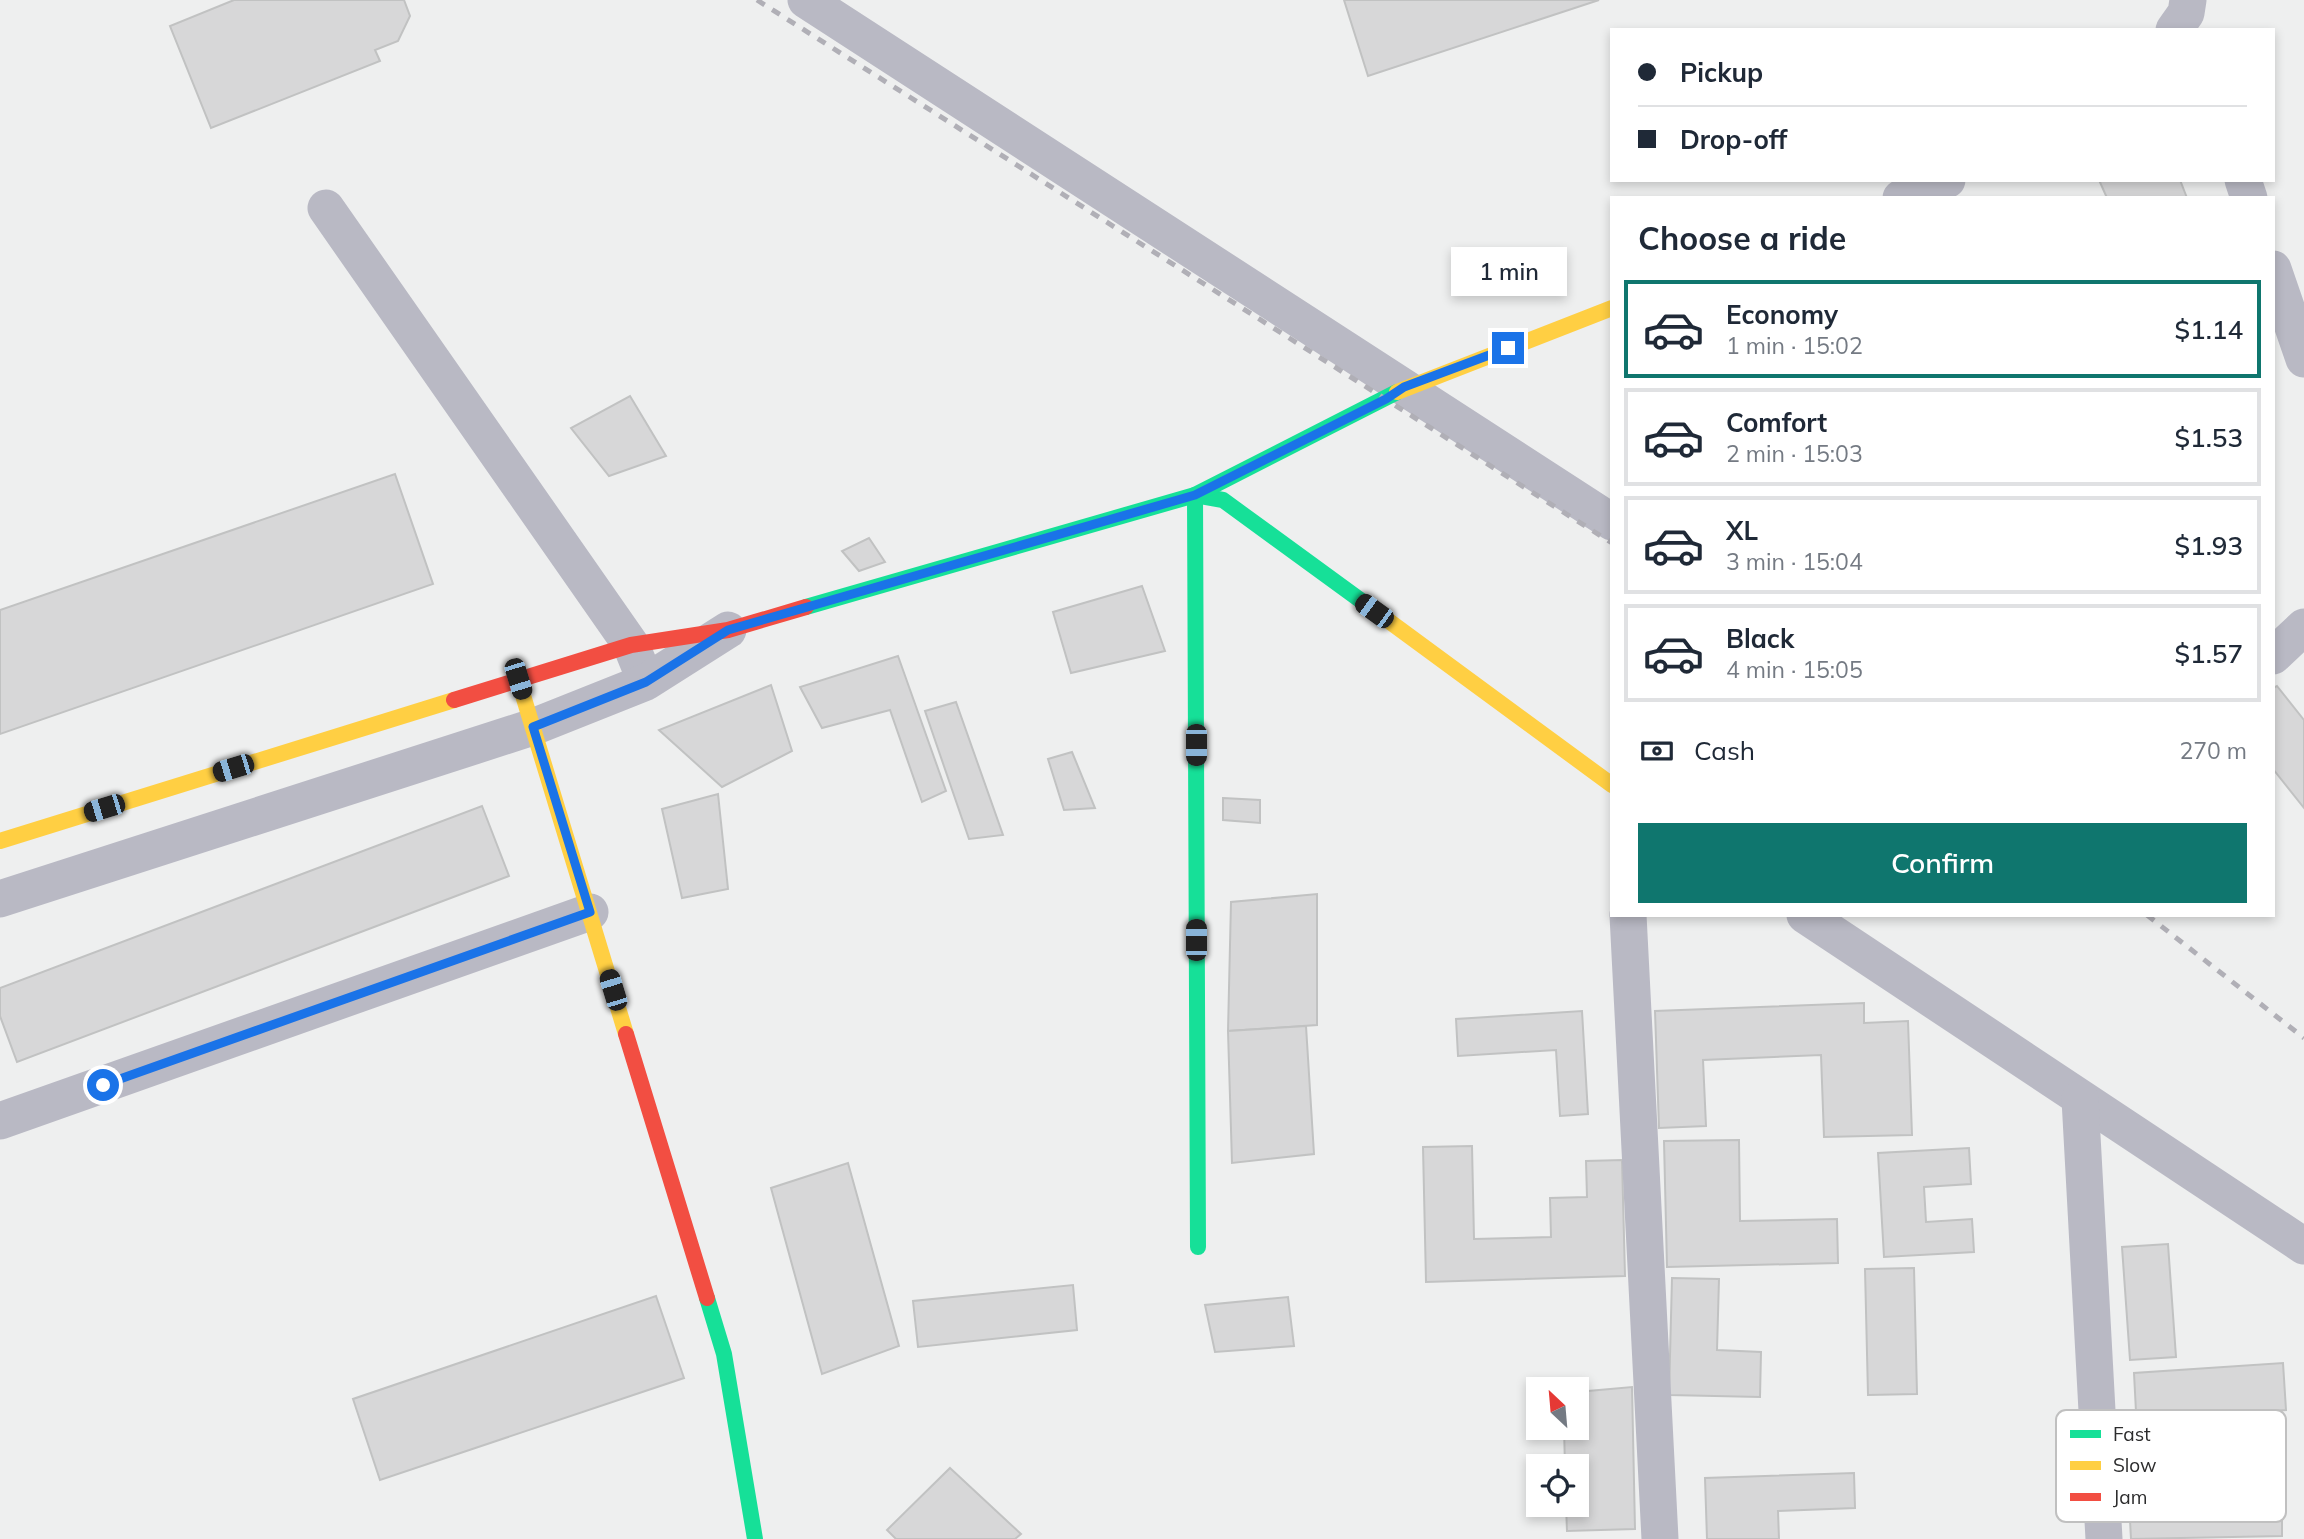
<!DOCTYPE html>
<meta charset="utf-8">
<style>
body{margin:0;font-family:Mulish,sans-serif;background:#f6f6f7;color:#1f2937;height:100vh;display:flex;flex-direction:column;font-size:26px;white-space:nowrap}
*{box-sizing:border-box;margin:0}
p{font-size:23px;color:#747a83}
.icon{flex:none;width:38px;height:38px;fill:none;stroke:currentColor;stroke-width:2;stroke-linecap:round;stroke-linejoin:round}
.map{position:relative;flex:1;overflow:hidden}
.sheet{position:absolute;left:1610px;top:196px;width:665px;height:721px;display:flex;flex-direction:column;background:#fff;border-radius:0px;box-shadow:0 4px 10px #0003}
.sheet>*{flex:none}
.guide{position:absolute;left:1610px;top:28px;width:665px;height:154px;border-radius:0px;box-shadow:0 4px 10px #0003;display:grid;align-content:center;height:154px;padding:0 28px;background:#fff}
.needle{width:46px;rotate:334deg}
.fabs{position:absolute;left:1526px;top:1377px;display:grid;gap:14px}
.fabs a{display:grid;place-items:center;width:63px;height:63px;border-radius:0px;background:#fff;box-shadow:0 4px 10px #0003;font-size:35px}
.end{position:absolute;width:32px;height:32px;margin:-16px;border:9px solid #1a73e8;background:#fff;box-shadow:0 0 0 4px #fff}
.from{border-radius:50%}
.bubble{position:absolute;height:49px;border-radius:0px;background:#fff;box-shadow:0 4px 10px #0003;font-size:23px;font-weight:600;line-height:49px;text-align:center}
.car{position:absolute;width:21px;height:42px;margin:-21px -10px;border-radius:9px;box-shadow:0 0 5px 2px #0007;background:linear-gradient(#222 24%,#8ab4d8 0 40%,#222 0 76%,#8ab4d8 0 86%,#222 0)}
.guide b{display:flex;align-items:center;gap:24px;height:66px;font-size:26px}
.guide b+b{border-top:2px solid #e0e1e3}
.guide i{width:18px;height:18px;background:#1f2937}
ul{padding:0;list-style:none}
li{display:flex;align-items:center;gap:21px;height:98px;margin:0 14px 10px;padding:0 14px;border:4px solid #e0e1e3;border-radius:0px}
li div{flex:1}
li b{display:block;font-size:26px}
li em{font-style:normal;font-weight:600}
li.selected{border-color:#0f766e}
li>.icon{width:63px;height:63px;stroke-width:1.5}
h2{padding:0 28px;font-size:32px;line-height:84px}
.pay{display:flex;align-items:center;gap:18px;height:77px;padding:0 28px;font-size:26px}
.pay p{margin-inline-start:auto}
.cta{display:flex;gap:14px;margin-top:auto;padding:14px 28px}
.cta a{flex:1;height:80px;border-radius:0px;background:#0f766e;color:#fff;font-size:28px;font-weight:600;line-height:80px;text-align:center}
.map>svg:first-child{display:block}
</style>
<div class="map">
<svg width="2304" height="1539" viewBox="0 0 2304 1539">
<rect width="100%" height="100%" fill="#eeefef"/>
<g fill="#d7d7d8" stroke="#c1c2c2" stroke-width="2">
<path d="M234,0H404L410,16L398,41L375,50L380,61L211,128L170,26Z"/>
<path d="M1344,0H1599L1368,76Z"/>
<path d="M2099,180H2180L2187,198H2107Z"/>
<path d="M630,396L666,456L609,476L571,428Z"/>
<path d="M395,474L433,584L0,734V610Z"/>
<path d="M869,538L885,562L859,571L842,551Z"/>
<path d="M1142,586L1165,651L1071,673L1053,612Z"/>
<path d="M898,656L946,791L922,802L890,710L822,728L800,687Z"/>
<path d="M771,685L792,751L722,787L659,730Z"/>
<path d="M2277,686L2304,720V808L2273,769V688Z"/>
<path d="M956,702L1003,835L969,839L925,711Z"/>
<path d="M1072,752L1095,808L1064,810L1048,759Z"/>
<path d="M718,794L728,889L682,898L662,809Z"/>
<path d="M1223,798L1260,800V823L1223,820Z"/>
<path d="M482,806L509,876L17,1062L0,1016V988Z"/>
<path d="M1317,894V1025L1228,1031L1231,902Z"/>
<path d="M1864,1003V1023L1908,1021L1912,1135L1824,1137L1821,1055L1703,1060L1706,1126L1659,1128L1655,1011Z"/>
<path d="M1582,1011L1588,1114L1560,1116L1556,1050L1458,1056L1456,1019Z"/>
<path d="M1306,1026L1314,1154L1232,1163L1228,1031Z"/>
<path d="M1739,1140L1740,1221L1837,1219L1838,1263L1667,1267L1664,1141Z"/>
<path d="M1472,1146L1474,1239L1551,1237L1550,1198L1587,1197L1586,1161L1622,1160L1625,1276L1426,1282L1423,1147Z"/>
<path d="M1969,1148L1971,1184L1924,1187L1926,1222L1972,1219L1974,1252L1884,1257L1878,1153Z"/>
<path d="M848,1163L899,1346L822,1374L771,1188Z"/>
<path d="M2168,1244L2176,1357L2130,1360L2122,1247Z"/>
<path d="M1914,1268L1917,1394L1868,1395L1865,1269Z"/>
<path d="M1672,1278L1719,1279L1717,1350L1761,1352L1760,1397L1669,1395Z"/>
<path d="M1073,1285L1077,1330L918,1347L913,1301Z"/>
<path d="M656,1296L684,1378L380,1480L353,1399Z"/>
<path d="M1288,1297L1294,1346L1215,1352L1205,1305Z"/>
<path d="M2283,1363L2286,1410L2177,1417L2182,1506L2141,1509L2134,1373Z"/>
<path d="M1632,1387L1635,1529L1567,1531L1566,1505H1577V1466H1565L1564,1428H1577V1392Z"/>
<path d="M950,1468L1021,1534L1015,1539H896L887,1530Z"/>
<path d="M1854,1473L1855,1508L1778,1511L1779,1539H1707L1705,1478Z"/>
<path d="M2282,1514V1536L2131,1539L2130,1520Z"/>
</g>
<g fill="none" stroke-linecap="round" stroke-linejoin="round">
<g stroke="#b9b9c4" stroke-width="37">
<path d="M806,0L1612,522"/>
<path d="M2174,30L2186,13L2188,0"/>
<path d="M2243,180L2249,198"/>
<path d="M1901,198L1947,180"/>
<path d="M326,208L631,645L642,672"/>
<path d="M2273,269L2304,359"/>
<path d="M2273,656L2304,627"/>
<path d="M0,899L533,727L646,682L728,630"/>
<path d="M1628,915L1660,1539"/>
<path d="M1805,915L2304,1246"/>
<path d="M2080,1099L2104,1539"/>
<path d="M0,1121L590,912"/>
</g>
<g stroke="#16e098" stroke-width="16">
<path d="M806,607L1195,495L1223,500L1367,605"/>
<path d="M1198,1247L1195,495L1397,392"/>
<path d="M707,1298L724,1354L755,1539"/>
</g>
<g stroke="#ffcf43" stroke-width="16">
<path d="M1397,392L1612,308"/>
<path d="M1367,605L1612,785"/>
<path d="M518,679L626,1034"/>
<path d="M0,841L454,700"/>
</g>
<g stroke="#f24e42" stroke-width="16">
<path d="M454,700L631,645L728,630L806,607"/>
<path d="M626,1034L707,1298"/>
</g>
<g stroke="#b0afb6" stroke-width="5" stroke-dasharray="9 9" stroke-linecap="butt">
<path d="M757,0L1612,543"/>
<path d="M2147,915L2304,1038"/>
</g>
</g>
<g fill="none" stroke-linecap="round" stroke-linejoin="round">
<path stroke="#1a73e8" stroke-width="9" d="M103,1085L590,912L533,727L646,682L728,630L1195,495L1386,399L1404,387L1508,348"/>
</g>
<rect x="2056" y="1410" width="230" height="112" rx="10" fill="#fff" stroke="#c0c0c0" stroke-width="2"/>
<rect x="2070" y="1430" width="31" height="8" fill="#16e098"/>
<rect x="2070" y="1461" width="31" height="9" fill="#ffcf43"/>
<rect x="2070" y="1493" width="31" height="8" fill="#f24e42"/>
<g font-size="19" fill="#2c2c2d">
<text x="2113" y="1441">Fast</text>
<text x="2113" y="1472">Slow</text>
<text x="2113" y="1504">Jam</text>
</g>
</svg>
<div class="fabs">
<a><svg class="needle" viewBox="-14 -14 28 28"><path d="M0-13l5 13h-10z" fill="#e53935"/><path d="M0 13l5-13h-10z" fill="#747a83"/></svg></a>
<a><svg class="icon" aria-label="locate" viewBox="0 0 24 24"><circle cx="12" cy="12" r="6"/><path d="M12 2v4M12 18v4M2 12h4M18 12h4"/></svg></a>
</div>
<i class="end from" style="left:103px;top:1085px"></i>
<i class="end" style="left:1508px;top:348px"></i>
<div class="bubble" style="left:1451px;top:247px;width:116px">1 min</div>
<i class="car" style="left:1374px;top:611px;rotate:306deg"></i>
<i class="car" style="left:518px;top:679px;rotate:163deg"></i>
<i class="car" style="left:1196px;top:745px;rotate:180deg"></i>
<i class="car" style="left:233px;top:768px;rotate:253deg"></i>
<i class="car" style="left:104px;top:808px;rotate:253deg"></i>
<i class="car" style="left:1196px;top:940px;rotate:0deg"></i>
<i class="car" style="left:613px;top:990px;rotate:343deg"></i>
<div class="guide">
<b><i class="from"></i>Pickup</b>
<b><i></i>Drop-off</b>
</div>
<section class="sheet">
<h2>Choose a ride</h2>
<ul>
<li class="selected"><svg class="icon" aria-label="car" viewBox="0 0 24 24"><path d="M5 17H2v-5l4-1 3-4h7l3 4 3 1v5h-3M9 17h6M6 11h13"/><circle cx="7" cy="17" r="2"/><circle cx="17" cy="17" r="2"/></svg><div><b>Economy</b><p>1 min · 15:02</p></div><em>$1.14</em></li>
<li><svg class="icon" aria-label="car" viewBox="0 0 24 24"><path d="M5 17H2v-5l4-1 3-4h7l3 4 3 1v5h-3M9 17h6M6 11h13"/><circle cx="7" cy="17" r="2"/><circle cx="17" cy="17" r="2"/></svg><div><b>Comfort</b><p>2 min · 15:03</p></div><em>$1.53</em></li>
<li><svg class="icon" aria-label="car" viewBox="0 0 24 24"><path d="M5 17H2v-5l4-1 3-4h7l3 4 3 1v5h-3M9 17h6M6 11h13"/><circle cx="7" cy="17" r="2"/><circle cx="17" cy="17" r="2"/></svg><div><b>XL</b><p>3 min · 15:04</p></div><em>$1.93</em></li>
<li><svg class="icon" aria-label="car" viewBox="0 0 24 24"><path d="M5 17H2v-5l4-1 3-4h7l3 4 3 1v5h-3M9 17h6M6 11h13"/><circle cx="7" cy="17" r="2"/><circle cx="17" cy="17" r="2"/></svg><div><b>Black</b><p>4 min · 15:05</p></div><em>$1.57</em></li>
</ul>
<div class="pay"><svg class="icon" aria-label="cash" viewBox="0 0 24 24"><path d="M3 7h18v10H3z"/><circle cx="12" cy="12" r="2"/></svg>Cash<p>270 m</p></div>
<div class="cta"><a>Confirm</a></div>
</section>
</div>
